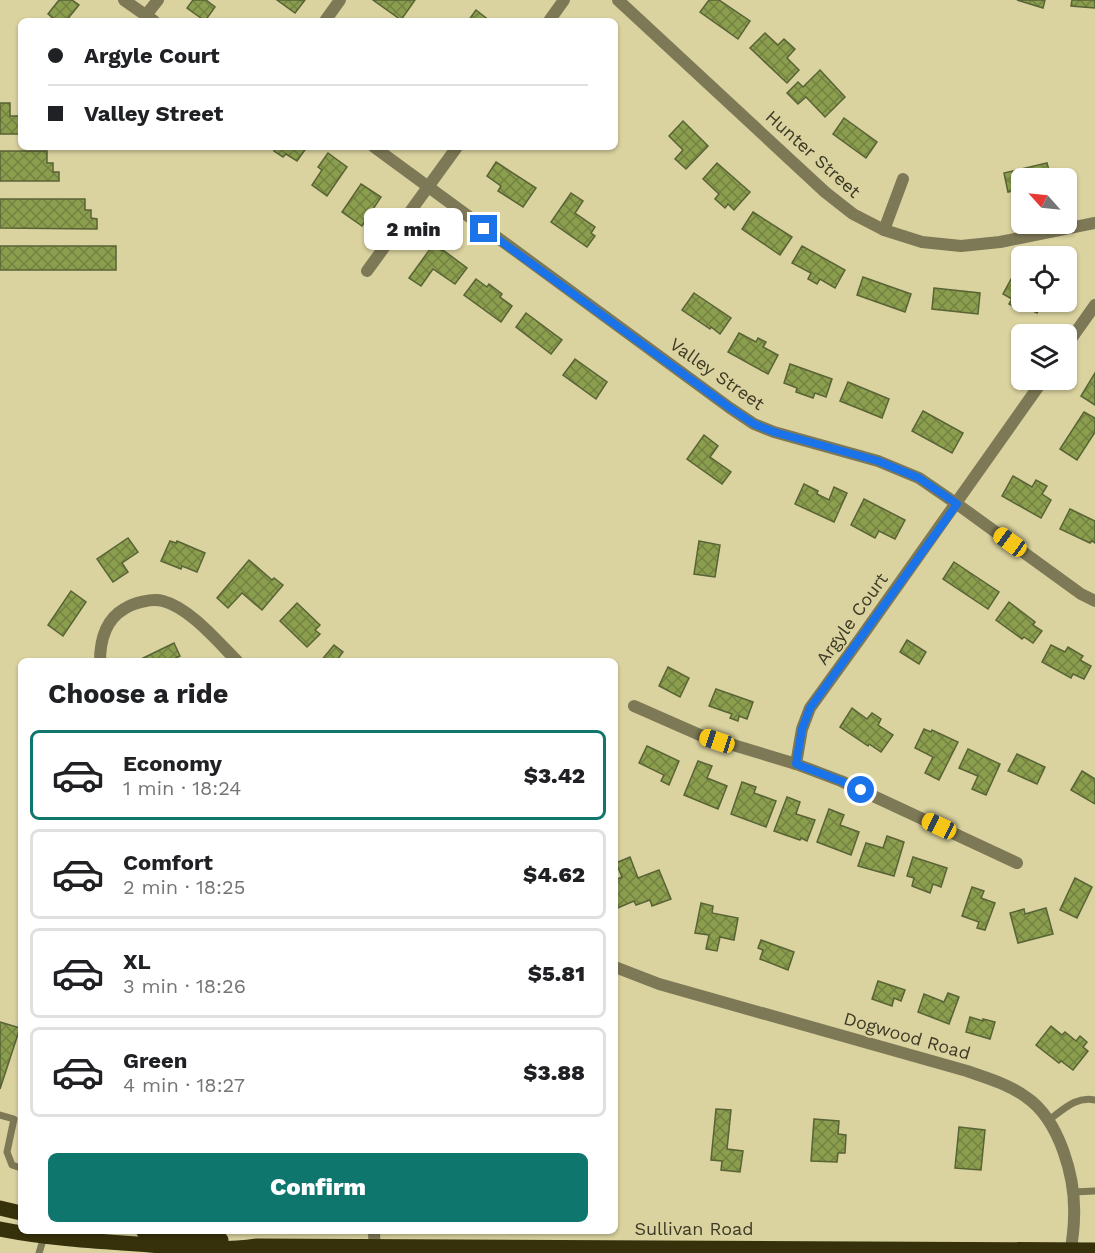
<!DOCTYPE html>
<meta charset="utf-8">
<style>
body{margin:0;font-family:"Work Sans",sans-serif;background:#f2f2f2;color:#202124;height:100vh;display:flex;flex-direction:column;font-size:22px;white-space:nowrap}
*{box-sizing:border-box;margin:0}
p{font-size:20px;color:#757577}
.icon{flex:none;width:33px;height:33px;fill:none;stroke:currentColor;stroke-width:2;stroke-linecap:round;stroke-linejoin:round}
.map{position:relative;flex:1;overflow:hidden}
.panel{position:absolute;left:18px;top:658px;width:600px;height:576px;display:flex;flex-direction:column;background:#fff;border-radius:9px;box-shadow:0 2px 4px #0004}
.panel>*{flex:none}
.hud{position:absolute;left:18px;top:18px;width:600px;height:132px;border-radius:9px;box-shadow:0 2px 4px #0004;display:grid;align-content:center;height:132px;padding:0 30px;background:#fff}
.needle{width:39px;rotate:297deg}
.tools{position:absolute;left:1011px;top:168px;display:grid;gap:12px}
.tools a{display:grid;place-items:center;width:66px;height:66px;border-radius:9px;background:#fff;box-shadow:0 2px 4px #0004;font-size:30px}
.end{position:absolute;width:27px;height:27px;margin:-14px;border:8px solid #1a73e8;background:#fff;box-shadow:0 0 0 3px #fff}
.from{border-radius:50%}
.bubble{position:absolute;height:42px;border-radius:9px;background:#fff;box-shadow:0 2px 4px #0004;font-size:20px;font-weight:800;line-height:42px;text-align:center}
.car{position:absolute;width:18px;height:36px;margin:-18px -9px;border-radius:8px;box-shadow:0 0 4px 2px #0007;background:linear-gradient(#f5c518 24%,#345 0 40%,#f5c518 0 76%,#345 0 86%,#f5c518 0)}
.hud b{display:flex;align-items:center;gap:21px;height:57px;font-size:22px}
.hud b+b{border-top:2px solid #e0e0e0}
.hud i{width:15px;height:15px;background:#202124}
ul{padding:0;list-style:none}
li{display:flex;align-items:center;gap:18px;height:90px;margin:0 12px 9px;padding:0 18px;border:3px solid #e0e0e0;border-radius:9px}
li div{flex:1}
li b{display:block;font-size:22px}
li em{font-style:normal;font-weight:800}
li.active{border-color:#0f766e}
li>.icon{width:54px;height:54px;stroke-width:1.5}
h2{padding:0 30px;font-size:27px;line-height:72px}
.action{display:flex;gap:12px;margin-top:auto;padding:12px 30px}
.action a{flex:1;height:69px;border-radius:9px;background:#0f766e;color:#fff;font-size:24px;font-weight:800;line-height:69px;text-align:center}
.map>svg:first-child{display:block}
</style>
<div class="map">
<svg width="1095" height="1253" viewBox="0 0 1095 1253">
<defs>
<pattern id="building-cross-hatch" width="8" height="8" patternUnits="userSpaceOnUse" patternTransform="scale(1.5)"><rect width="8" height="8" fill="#8b9e4e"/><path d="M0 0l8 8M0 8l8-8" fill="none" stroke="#738241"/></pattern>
</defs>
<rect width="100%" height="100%" fill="#dad29f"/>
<g fill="url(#building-cross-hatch)" stroke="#586336" stroke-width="1.5">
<path d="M59,0H72L79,5L66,21H56L48,14Z"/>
<path d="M193,0H206L215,7L205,21L187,8Z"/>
<path d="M277,0H305L295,13Z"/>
<path d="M373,0H415L401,20Z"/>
<path d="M709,0H719L750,21L738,39L700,12Z"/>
<path d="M1017,0H1045L1043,8Z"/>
<path d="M1072,0H1095V8L1071,6Z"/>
<path d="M476,10L490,21H468Z"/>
<path d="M765,33L778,45L784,39L795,49L787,58L799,70L787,83L750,48Z"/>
<path d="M820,70L845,97L825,117L806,97L798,104L787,93L798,82L803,87Z"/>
<path d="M0,103H10V116H19L21,134H0Z"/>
<path d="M844,118L877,142L866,158L833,134Z"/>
<path d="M683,121L708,146L686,169L675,159L683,150L669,136Z"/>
<path d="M276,147H307L297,161L286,154L283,157L274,151Z"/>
<path d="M0,151H47V163H53V172H59V181H0Z"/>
<path d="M328,153L347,167L327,196L312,185L322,170L318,167Z"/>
<path d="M496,162L536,188L523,207L498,191L501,186L487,176Z"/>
<path d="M717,163L750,192L734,210L728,204L725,208L715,199L719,194L703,179Z"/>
<path d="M1047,163L1051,178H1022V189L1008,192L1004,173Z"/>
<path d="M361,184L381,197L362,226L342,212Z"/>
<path d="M571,193L583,201L575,213L595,227L591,233L595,236L587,247L551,222Z"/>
<path d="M0,199H85V210H91V218L97,219V229L0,228Z"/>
<path d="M753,212L792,237L780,255L742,229Z"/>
<path d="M433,245L442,251L443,250L467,268L455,284L433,269L421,286L409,278Z"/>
<rect x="0" y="246" width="116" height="24"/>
<path d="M802,246L845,270L835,288L820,279L817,284L808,279L811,273L792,263Z"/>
<path d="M1016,270L1022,273V302H1059L1054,310L1042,303L1037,313L1025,307L1022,311L1009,304L1012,299L1003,294Z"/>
<path d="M863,277L911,294L905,312L857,295Z"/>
<path d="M476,279L487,287L489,284L502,294L500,297L512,306L501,322L464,295Z"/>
<path d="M934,288L980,293L978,314L932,309Z"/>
<path d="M694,293L731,318L720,334L711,327L710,329L682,310Z"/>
<path d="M526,313L562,340L551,354L516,327Z"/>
<path d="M739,333L756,342L758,338L766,342L763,347L778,355L768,374L728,352Z"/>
<path d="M575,359L607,382L596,399L563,375Z"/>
<path d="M790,364L832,379L826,397L815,393L813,398L796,392L797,388L784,383Z"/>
<path d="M1095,373V405L1081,396Z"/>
<path d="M848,382L889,399L882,418L840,401Z"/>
<path d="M923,411L963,433L952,453L912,431Z"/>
<path d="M1084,412L1095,418V432L1077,460L1060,449Z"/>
<path d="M704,435L718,446L710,457L731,472L722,484L687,459Z"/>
<path d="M1013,476L1032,487L1036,480L1047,486L1042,494L1051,500L1041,518L1002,496Z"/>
<path d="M804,484L818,491L817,494L829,500L834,487L847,493L834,522L795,504Z"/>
<path d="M864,499L905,520L895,539L879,531L875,538L851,525Z"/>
<path d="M1070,509L1095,521V543L1092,541L1090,543L1060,529Z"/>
<path d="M128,538L138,552L122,563L128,572L113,582L97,559Z"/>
<path d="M170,541L176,543L177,541L205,553L197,572L182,566L181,569L161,561Z"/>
<path d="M699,541L720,545L715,577L694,574Z"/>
<path d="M249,560L272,580L274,578L283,585L262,610L242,593L228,608L217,598Z"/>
<path d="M954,562L999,592L988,609L943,579Z"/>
<path d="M71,591L86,602L63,636L48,625Z"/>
<path d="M1009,602L1035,622L1033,625L1042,631L1033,643L1024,637L1022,639L996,620Z"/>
<path d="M297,603L320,625L315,630L320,634L307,647L280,621Z"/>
<path d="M907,640L926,652L919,664L900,652Z"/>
<path d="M174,643L180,656L171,660L172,662H135Z"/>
<path d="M334,645L343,652L337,660L339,662H320Z"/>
<path d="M1051,645L1065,652L1068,647L1083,656L1080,660L1091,666L1084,679L1073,674L1071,678L1042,662Z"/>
<path d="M668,667L689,678L680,697L659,686Z"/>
<path d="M716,689L753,702L747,719L739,716L738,721L730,718L732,714L709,706Z"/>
<path d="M852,708L867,719L872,713L881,719L878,725L893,735L881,752L869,744L868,746L840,727Z"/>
<path d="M924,729L931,732L932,730L958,742L939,780L925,773L933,757L915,748Z"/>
<path d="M647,746L679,761L669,785L661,781L664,775L639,763Z"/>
<path d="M968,749L1000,764L986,795L972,789L978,776L959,768Z"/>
<path d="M1017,754L1045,767L1037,784L1008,771Z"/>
<path d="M698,761L712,766L707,778L727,786L718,809L684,795Z"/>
<path d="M1082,771L1095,779V804L1071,790Z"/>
<path d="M742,782L756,787L754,793L776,801L766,827L731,814Z"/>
<path d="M787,797L800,802L796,814L815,820L807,841L801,838L800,840L774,831Z"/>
<path d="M829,809L844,815L840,825L859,832L851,855L817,842Z"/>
<path d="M887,836L904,842L894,876L858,866L866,843L883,848Z"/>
<path d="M630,857L638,878L659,870L671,899L652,906L650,900L636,905L634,901L615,909V880L622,877L616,863Z"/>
<path d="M913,857L947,868L941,887L933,884L930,893L912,886L914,878L907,876Z"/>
<path d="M1075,878L1092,887L1077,918L1060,910Z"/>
<path d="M972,887L984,891L981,898L995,903L985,930L977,928L979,922L962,916Z"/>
<path d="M701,903L713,906L712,913L738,918L734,940L720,937L717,951L706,949L709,935L695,933Z"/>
<path d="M1046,908L1053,934L1018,943L1010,913L1024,909L1025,914Z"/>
<path d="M761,940L794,952L788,970L760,959L763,950L758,948Z"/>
<path d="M878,981L905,990L901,1001L894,998L892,1006L872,999Z"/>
<path d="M948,993L959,997L949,1024L918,1012L924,994L944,1002Z"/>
<path d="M970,1017L983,1021V1019L995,1022L990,1039L966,1032Z"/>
<path d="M0,1022L20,1028L0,1089Z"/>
<path d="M1051,1026L1062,1035L1065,1032L1076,1041L1080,1036L1087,1042L1083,1047L1088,1051L1073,1070L1061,1061L1059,1063L1036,1045Z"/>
<path d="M716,1109L731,1110L727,1149L743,1151L740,1172L721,1170L722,1161L711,1160Z"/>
<path d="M814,1119L839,1121L838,1134L846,1135L845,1153H838L837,1162L811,1161Z"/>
<path d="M959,1127L985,1130L981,1170L955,1168Z"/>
</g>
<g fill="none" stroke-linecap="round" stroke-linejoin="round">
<g stroke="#7d7856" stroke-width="7">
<path d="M0,1115L14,1119L7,1152L12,1165L21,1168"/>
<path d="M1049,1120C1064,1109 1076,1096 1095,1100"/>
<path d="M1073,1192L1095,1191"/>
<path d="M39,1253L44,1237"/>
</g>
<g stroke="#7d7856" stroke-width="12">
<path d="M124,0L154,21"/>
<path d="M618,0L825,192L853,214L884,230L922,242L961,246L1000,242L1095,223"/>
<path d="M146,15L158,0"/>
<path d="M325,21L340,0"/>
<path d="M549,21L564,0"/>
<path d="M374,147L730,408L754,424L774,432L878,461L919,478L957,504L1081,594L1095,601"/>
<path d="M884,230L903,179"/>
<path d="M367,271L457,147"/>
<path d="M1066,346L1095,305"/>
<path d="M100,662C100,641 105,620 124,609C133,603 152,598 163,601C190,608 218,642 238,662"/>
<path d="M634,706L700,735L796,764L841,781L1017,863"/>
<path d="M796,764L802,729L810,708L862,636L1043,380"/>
<path d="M615,967L659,984L967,1071C987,1078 1008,1084 1026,1097C1060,1120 1076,1179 1074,1218C1074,1229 1072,1240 1071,1250"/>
<path d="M374,1232L375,1253"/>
</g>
<g stroke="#37310b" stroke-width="15">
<path d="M0,1208L21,1213"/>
<path d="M0,1229C45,1238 91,1241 137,1244C177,1247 217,1252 257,1246L1095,1250"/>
<path d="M144,1232L221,1240"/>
</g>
</g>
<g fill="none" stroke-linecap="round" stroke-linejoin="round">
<path stroke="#1a73e8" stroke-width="8" d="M484,229L730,408L754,424L774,432L878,461L919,478L957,504L810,708L802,729L796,764L841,781L861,790"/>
</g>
<g text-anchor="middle" stroke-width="4.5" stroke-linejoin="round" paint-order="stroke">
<g font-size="18" fill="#3d3a25" stroke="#dad29f">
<text transform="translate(813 154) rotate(42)" y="6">Hunter Street</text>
<text transform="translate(717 374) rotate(35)" y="6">Valley Street</text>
<text transform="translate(852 619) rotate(-54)" y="6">Argyle Court</text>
<text transform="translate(907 1036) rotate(16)" y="6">Dogwood Road</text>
<text x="694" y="1235">Sullivan Road</text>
</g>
</g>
</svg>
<div class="tools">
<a><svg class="needle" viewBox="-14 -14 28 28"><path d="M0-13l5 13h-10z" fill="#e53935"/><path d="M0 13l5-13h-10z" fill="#757577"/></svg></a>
<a><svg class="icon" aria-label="locate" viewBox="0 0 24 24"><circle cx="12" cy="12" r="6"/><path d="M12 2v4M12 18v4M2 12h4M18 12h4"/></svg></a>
<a><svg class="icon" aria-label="layers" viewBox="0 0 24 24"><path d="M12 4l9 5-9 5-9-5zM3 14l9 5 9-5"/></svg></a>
</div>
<i class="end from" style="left:861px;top:790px"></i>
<i class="end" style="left:484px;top:229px"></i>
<div class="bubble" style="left:364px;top:208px;width:99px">2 min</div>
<i class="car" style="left:1010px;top:542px;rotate:306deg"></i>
<i class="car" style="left:717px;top:741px;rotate:288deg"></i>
<i class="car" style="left:939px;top:826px;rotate:295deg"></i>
<div class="hud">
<b><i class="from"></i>Argyle Court</b>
<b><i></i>Valley Street</b>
</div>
<section class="panel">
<h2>Choose a ride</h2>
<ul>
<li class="active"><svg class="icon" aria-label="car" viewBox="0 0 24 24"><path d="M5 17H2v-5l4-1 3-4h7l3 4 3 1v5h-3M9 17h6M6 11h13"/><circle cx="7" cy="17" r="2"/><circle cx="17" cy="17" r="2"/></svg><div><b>Economy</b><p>1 min · 18:24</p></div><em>$3.42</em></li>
<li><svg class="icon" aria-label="car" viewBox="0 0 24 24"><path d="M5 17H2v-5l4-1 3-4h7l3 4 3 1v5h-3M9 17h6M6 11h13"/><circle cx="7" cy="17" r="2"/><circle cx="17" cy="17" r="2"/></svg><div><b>Comfort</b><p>2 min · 18:25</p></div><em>$4.62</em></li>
<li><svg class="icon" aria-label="car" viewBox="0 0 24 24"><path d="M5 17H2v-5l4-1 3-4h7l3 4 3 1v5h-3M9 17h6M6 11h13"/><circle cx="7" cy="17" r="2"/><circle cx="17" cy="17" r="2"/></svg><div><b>XL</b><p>3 min · 18:26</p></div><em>$5.81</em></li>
<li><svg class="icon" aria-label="car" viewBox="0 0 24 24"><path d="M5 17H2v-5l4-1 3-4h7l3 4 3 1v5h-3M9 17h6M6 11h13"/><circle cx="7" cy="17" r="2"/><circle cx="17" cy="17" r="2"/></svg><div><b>Green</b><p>4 min · 18:27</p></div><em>$3.88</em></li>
</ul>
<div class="action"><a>Confirm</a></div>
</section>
</div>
